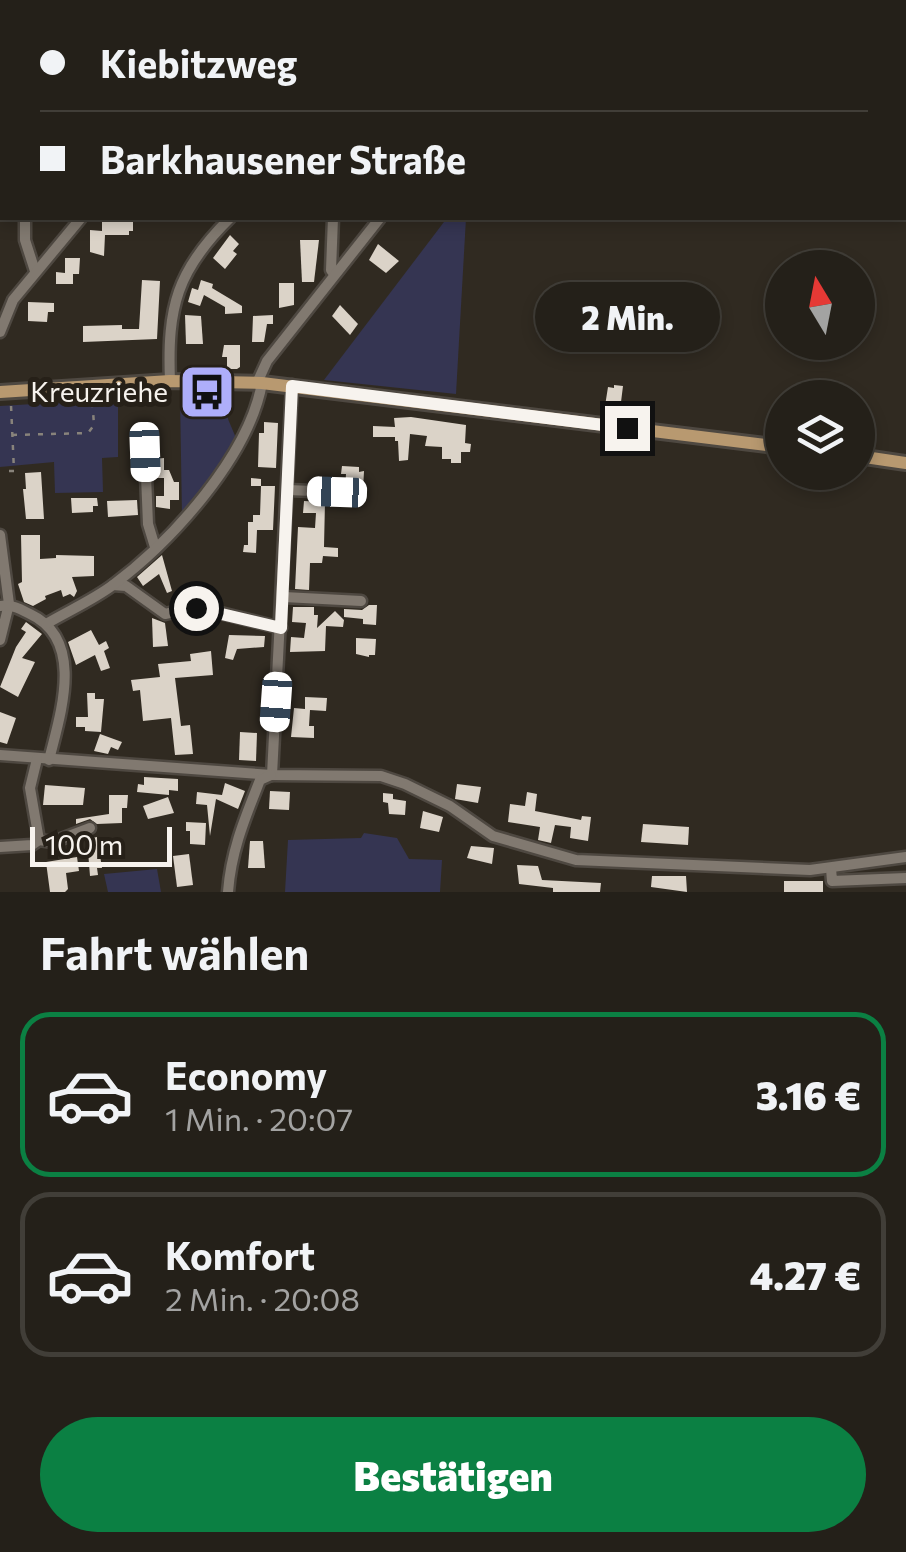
<!DOCTYPE html>
<html lang="de">
<meta charset="utf-8">
<style>
body{margin:0;font-family:Commissioner,sans-serif;background:#302d26;color:#f1f3f6;height:100vh;display:flex;flex-direction:column;font-size:38px;white-space:nowrap}
*{box-sizing:border-box;margin:0}
p{font-size:32px;color:#a3a3a2}
.icon{flex:none;width:55px;height:55px;fill:none;stroke:currentColor;stroke-width:2;stroke-linecap:round;stroke-linejoin:round}
.map{position:relative;height:892px;overflow:hidden}
.sheet{display:flex;flex-direction:column;background:#242019;flex:1}
.sheet>*{flex:none}
.guide{position:absolute;left:0px;top:0px;width:908px;height:220px;box-shadow:0 5px 15px #0003,0 0 0 2px #413e38;display:grid;align-content:center;height:220px;padding:0 40px;background:#242019}
.needle{width:65px;rotate:350deg}
.buttons{position:absolute;left:765px;top:250px;display:grid;gap:20px}
.buttons a{display:grid;place-items:center;width:110px;height:110px;border-radius:50%;background:#242019;box-shadow:0 5px 15px #0003,0 0 0 2px #413e38;font-size:50px}
.scale{position:absolute;left:30px;bottom:25px;width:142px;box-sizing:border-box;padding-left:10px;border:5px solid #f7f3ee;border-top:0;font-size:28px;line-height:35px;white-space:nowrap;color:#f7f3ee;-webkit-text-stroke:8px #262018;paint-order:stroke}
.end{position:absolute;width:45px;height:45px;margin:-22px;border:12px solid #f7f3ee;background:#111;box-shadow:0 0 0 5px #111}
.from{border-radius:50%}
.bubble{position:absolute;height:70px;border-radius:35px;background:#242019;box-shadow:0 5px 15px #0003,0 0 0 2px #413e38;font-size:32px;font-weight:800;line-height:70px;text-align:center}
.car{position:absolute;width:30px;height:60px;margin:-30px -15px;border-radius:12px;box-shadow:0 0 8px 2px #0007;background:linear-gradient(#fff 24%,#345 0 40%,#fff 0 76%,#345 0 86%,#fff 0)}
.guide b{display:flex;align-items:center;gap:35px;height:95px;font-size:38px}
.guide b+b{border-top:2px solid #413e38}
.guide i{width:25px;height:25px;background:#f1f3f6}
ul{padding:0;list-style:none}
li{display:flex;align-items:center;gap:30px;height:165px;margin:0 20px 15px;padding:0 20px;border:5px solid #413e38;border-radius:30px}
li div{flex:1}
li b{display:block;font-size:38px}
li em{font-style:normal;font-weight:800}
li.current{border-color:#0b8043}
li>.icon{width:90px;height:90px;stroke-width:1.5}
h2{padding:0 40px;font-size:45px;line-height:120px}
.button{display:flex;gap:20px;margin-top:auto;padding:20px 40px}
.button a{flex:1;height:115px;border-radius:60px;background:#0b8043;color:#fff;font-size:40px;font-weight:800;line-height:115px;text-align:center}
.map>svg:first-child{display:block}
</style>
<div class="map">
<svg width="906" height="892" viewBox="0 0 906 892">
<rect width="100%" height="100%" fill="#302a21"/>
<g fill="#353552">
<path d="M447,218H466L456,394L324,380Z"/>
<path d="M226,394L228,419L241,450L212,493L182,516L180,396Z"/>
<path d="M118,399V457L102,458L103,492L55,493L54,462L0,467V406Z"/>
<path d="M364,833L397,838L409,859L442,860L440,892H285L288,840L361,838Z"/>
<path d="M157,869L161,892H108L104,874Z"/>
</g>
<g fill="#dbd3c8">
<path d="M115,218L133,221V231H129V235H105L104,256L90,252V230L102,231V222H115Z"/>
<path d="M230,235L239,244L233,251L237,254L225,269L213,258Z"/>
<path d="M300,240H319L314,282H302Z"/>
<path d="M378,244L399,261L386,273L369,260Z"/>
<path d="M65,258H80L79,274H73V284H56V272L65,273Z"/>
<path d="M142,280L160,281L157,339L83,342V326L122,325V329H139Z"/>
<path d="M201,280L213,284L212,288L242,306V313L225,314V307L204,295L200,306L188,302L192,288L198,290Z"/>
<path d="M279,283H294V305L279,308Z"/>
<path d="M28,302L54,303V312H48L47,322L28,321Z"/>
<path d="M340,305L358,324L350,335L332,316Z"/>
<path d="M185,315L201,316L203,344H186Z"/>
<path d="M273,315V324H267L264,342H252L253,316Z"/>
<path d="M224,345H240V367L237,369H227V357H222Z"/>
<path d="M614,385L623,386L620,410L605,406L608,387L614,388Z"/>
<path d="M411,417L466,425L465,443L471,444L470,452H461V463H451V459H442V447L425,446L427,436L410,434L408,460L399,461L398,441H395V437H373V426L395,427L394,418Z"/>
<path d="M264,422L278,423L276,468L258,467L259,433H264Z"/>
<path d="M164,458V470H169L174,482H179V500H170V509L156,507V496H164V478H155L154,459Z"/>
<path d="M342,466L359,467V472L364,471L363,490L345,489L346,474H341Z"/>
<path d="M41,472L44,519H26L23,489H26L25,473Z"/>
<path d="M251,478L261,479V486H275L273,530H257L256,553L243,552L244,545H248V522H253V515H260L261,486H251Z"/>
<path d="M71,498H97L98,506H93V512L72,513Z"/>
<path d="M137,500L138,515L108,517L107,501Z"/>
<path d="M304,501L325,502L324,547L338,548V557L323,556L322,563H310L309,590L295,589L298,527L315,528L316,513H303Z"/>
<path d="M21,535H40V559L56,558V555L94,556V576L72,577L77,591L74,597L70,594L63,597L61,590L45,596L46,599L33,606L24,602L18,584L22,582Z"/>
<path d="M162,555L172,591L167,593L159,574L143,586L137,577Z"/>
<path d="M369,605H377L376,625L363,624V619L344,617V609L362,610Z"/>
<path d="M293,607H314V615H318L317,628L335,611L344,620L343,627L326,626L325,651L290,652L291,637L304,638L306,623L292,622Z"/>
<path d="M152,618L165,623L168,646L153,647Z"/>
<path d="M26,622L42,634L22,658L35,662L18,697L0,687L16,647L26,632L21,629Z"/>
<path d="M91,630L99,645L106,641L109,648L104,651L110,668L101,671L95,655L76,665L68,642Z"/>
<path d="M229,635L265,636L264,647L237,649L233,660L225,658Z"/>
<path d="M356,638L376,639L375,655H369V657L356,654Z"/>
<path d="M211,651L213,675L175,678L181,726L190,725L193,754L175,755L171,718L143,721L140,690L133,691L131,680L160,677L158,664L191,661L190,654Z"/>
<path d="M87,693H95V699H104L101,732L85,731V727H76V717H88Z"/>
<path d="M305,697L327,698L326,711L310,710L309,726H314V738L291,737L294,708L305,709Z"/>
<path d="M0,712L16,718L7,744L0,742Z"/>
<path d="M240,732L257,733L256,761L239,760Z"/>
<path d="M100,734L122,742L118,750L111,747L108,754L94,751Z"/>
<path d="M144,777L178,779V791L169,790V795L137,792L138,784L144,785Z"/>
<path d="M225,783L245,791L238,809L216,799L210,836L207,805L196,804L197,792L222,795Z"/>
<path d="M457,784L481,787L478,803L455,799Z"/>
<path d="M45,785L85,788L83,805H43Z"/>
<path d="M270,791L290,792L289,810L269,809Z"/>
<path d="M527,792L537,794L535,811L581,820L582,816L591,817L588,841L570,838L571,827L555,825L551,843L538,840L540,827L508,822L510,804L525,806Z"/>
<path d="M383,793L393,794V799L406,801L405,815L389,814L388,803L383,802Z"/>
<path d="M109,795H128L127,808H122V823L97,824L90,819L76,824V819L109,814Z"/>
<path d="M168,797L174,813L148,819L143,806Z"/>
<path d="M423,811L443,817L439,832L420,828Z"/>
<path d="M186,822L206,823L205,845L190,844V831H186Z"/>
<path d="M643,824L689,827L688,845L641,842Z"/>
<path d="M97,837L102,868H97L98,875L90,876L87,839Z"/>
<path d="M250,841H263L265,868H248Z"/>
<path d="M471,846L494,848L492,864L467,858Z"/>
<path d="M189,854L193,885L177,887L173,856Z"/>
<path d="M77,857L79,871L66,873L68,889L65,892H50L46,862Z"/>
<path d="M517,865L538,866L542,880L601,883L600,892H553V888L519,884Z"/>
<path d="M652,876H686L687,892L651,887Z"/>
<rect x="784" y="881" width="39" height="11"/>
</g>
<g fill="none" stroke-linecap="round" stroke-linejoin="round">
<g stroke="#4e4841" stroke-width="15">
<g id="minor">
<path d="M24,0V2"/>
<path d="M274,0L276,2"/>
<path d="M299,2L302,0"/>
<path d="M340,2V0"/>
<path d="M538,2L540,0"/>
<path d="M710,2V0"/>
<path d="M810,2V0"/>
<path d="M904,2V0"/>
<path d="M905,57L906,58"/>
<path d="M0,89H2"/>
<path d="M905,160H906"/>
<path d="M25,218V240L35,271"/>
<path d="M333,218L331,270L334,274"/>
<path d="M0,332L13,300L81,218"/>
<path d="M170,381C167,307 177,270 230,218"/>
<path d="M257,383L267,361L380,218"/>
<path d="M145,452L148,524L155,547"/>
<path d="M288,490L337,492"/>
<path d="M0,535L9,604L0,640"/>
<path d="M113,585L126,586L165,614L196,607L281,628"/>
<path d="M284,597L361,601"/>
<path d="M0,606C11,604 20,609 30,614C86,640 60,715 49,760"/>
<path d="M46,624C68,611 93,600 113,585C172,541 249,456 262,383"/>
<path d="M0,755L272,775L381,776L405,784L450,806L493,836L576,860L810,870L906,857"/>
<path d="M272,775L292,385"/>
<path d="M39,840L53,842L90,828"/>
<path d="M0,847L32,845L39,840L30,788L37,759"/>
<path d="M831,868L832,881L906,878"/>
<path d="M228,892C231,851 245,818 260,780L271,775"/>
</g>
</g>
<g stroke="#4e4841" stroke-width="18">
<g id="major">
<path d="M0,392L170,381L262,383L782,447"/>
<path d="M858,456L906,463"/>
</g>
</g>
<g stroke="#88837b" stroke-width="2.5" stroke-dasharray="5 8" stroke-linecap="butt">
<path d="M12,435L88,433L94,425L92,397"/>
<path d="M9,471H14L11,405"/>
</g>
<use href="#minor" stroke="#817970" stroke-width="10"/>
<use href="#major" stroke="#b89970" stroke-width="12"/>
</g>
<g fill="none" stroke-linecap="round" stroke-linejoin="round">
<path stroke="#f7f3ee" stroke-width="12" d="M196,608L281,628L292,386L627,428"/>
</g>
<defs>
<g id="bus-square" transform="scale(2.875)"><rect x="-9" y="-9" width="18" height="18" rx="4" fill="#aeaefa" stroke="#262018"/><path d="M-5-6H5V4H4V6H2V4H-2V6H-4V4H-5ZM-3.5-4V0h7V-4ZM-3.5 1.2v1.5H-2V1.2ZM2 1.2v1.5H3.5V1.2Z" fill="#111"/></g>
</defs>
<g fill-rule="evenodd">
<use href="#bus-square" x="207" y="392"/>
</g>
<g text-anchor="middle" stroke-width="10" stroke-linejoin="round" paint-order="stroke">
<g font-size="28" fill="#f7f3ee" stroke="#262018" text-anchor="end">
<text x="168" y="402">Kreuzriehe</text>
</g>
</g>
</svg>
<div class="buttons">
<a><svg class="needle" viewBox="-14 -14 28 28"><path d="M0-13l5 13h-10z" fill="#e53935"/><path d="M0 13l5-13h-10z" fill="#a3a3a2"/></svg></a>
<a><svg class="icon" aria-label="layers" viewBox="0 0 24 24"><path d="M12 4l9 5-9 5-9-5zM3 14l9 5 9-5"/></svg></a>
</div>
<div class="scale">100 m</div>
<i class="end from" style="left:196px;top:608px"></i>
<i class="end" style="left:627px;top:428px"></i>
<div class="bubble" style="left:535px;top:282px;width:185px">2 Min.</div>
<i class="car" style="left:145px;top:452px;rotate:178deg"></i>
<i class="car" style="left:337px;top:492px;rotate:272deg"></i>
<i class="car" style="left:276px;top:702px;rotate:184deg"></i>
<div class="guide">
<b><i class="from"></i>Kiebitzweg</b>
<b><i></i>Barkhausener Straße</b>
</div>
</div>
<section class="sheet">
<h2>Fahrt wählen</h2>
<ul>
<li class="current"><svg class="icon" aria-label="car" viewBox="0 0 24 24"><path d="M5 17H2v-5l4-1 3-4h7l3 4 3 1v5h-3M9 17h6M6 11h13"/><circle cx="7" cy="17" r="2"/><circle cx="17" cy="17" r="2"/></svg><div><b>Economy</b><p>1 Min. · 20:07</p></div><em>3.16 €</em></li>
<li><svg class="icon" aria-label="car" viewBox="0 0 24 24"><path d="M5 17H2v-5l4-1 3-4h7l3 4 3 1v5h-3M9 17h6M6 11h13"/><circle cx="7" cy="17" r="2"/><circle cx="17" cy="17" r="2"/></svg><div><b>Komfort</b><p>2 Min. · 20:08</p></div><em>4.27 €</em></li>
</ul>
<div class="button"><a>Bestätigen</a></div>
</section>
